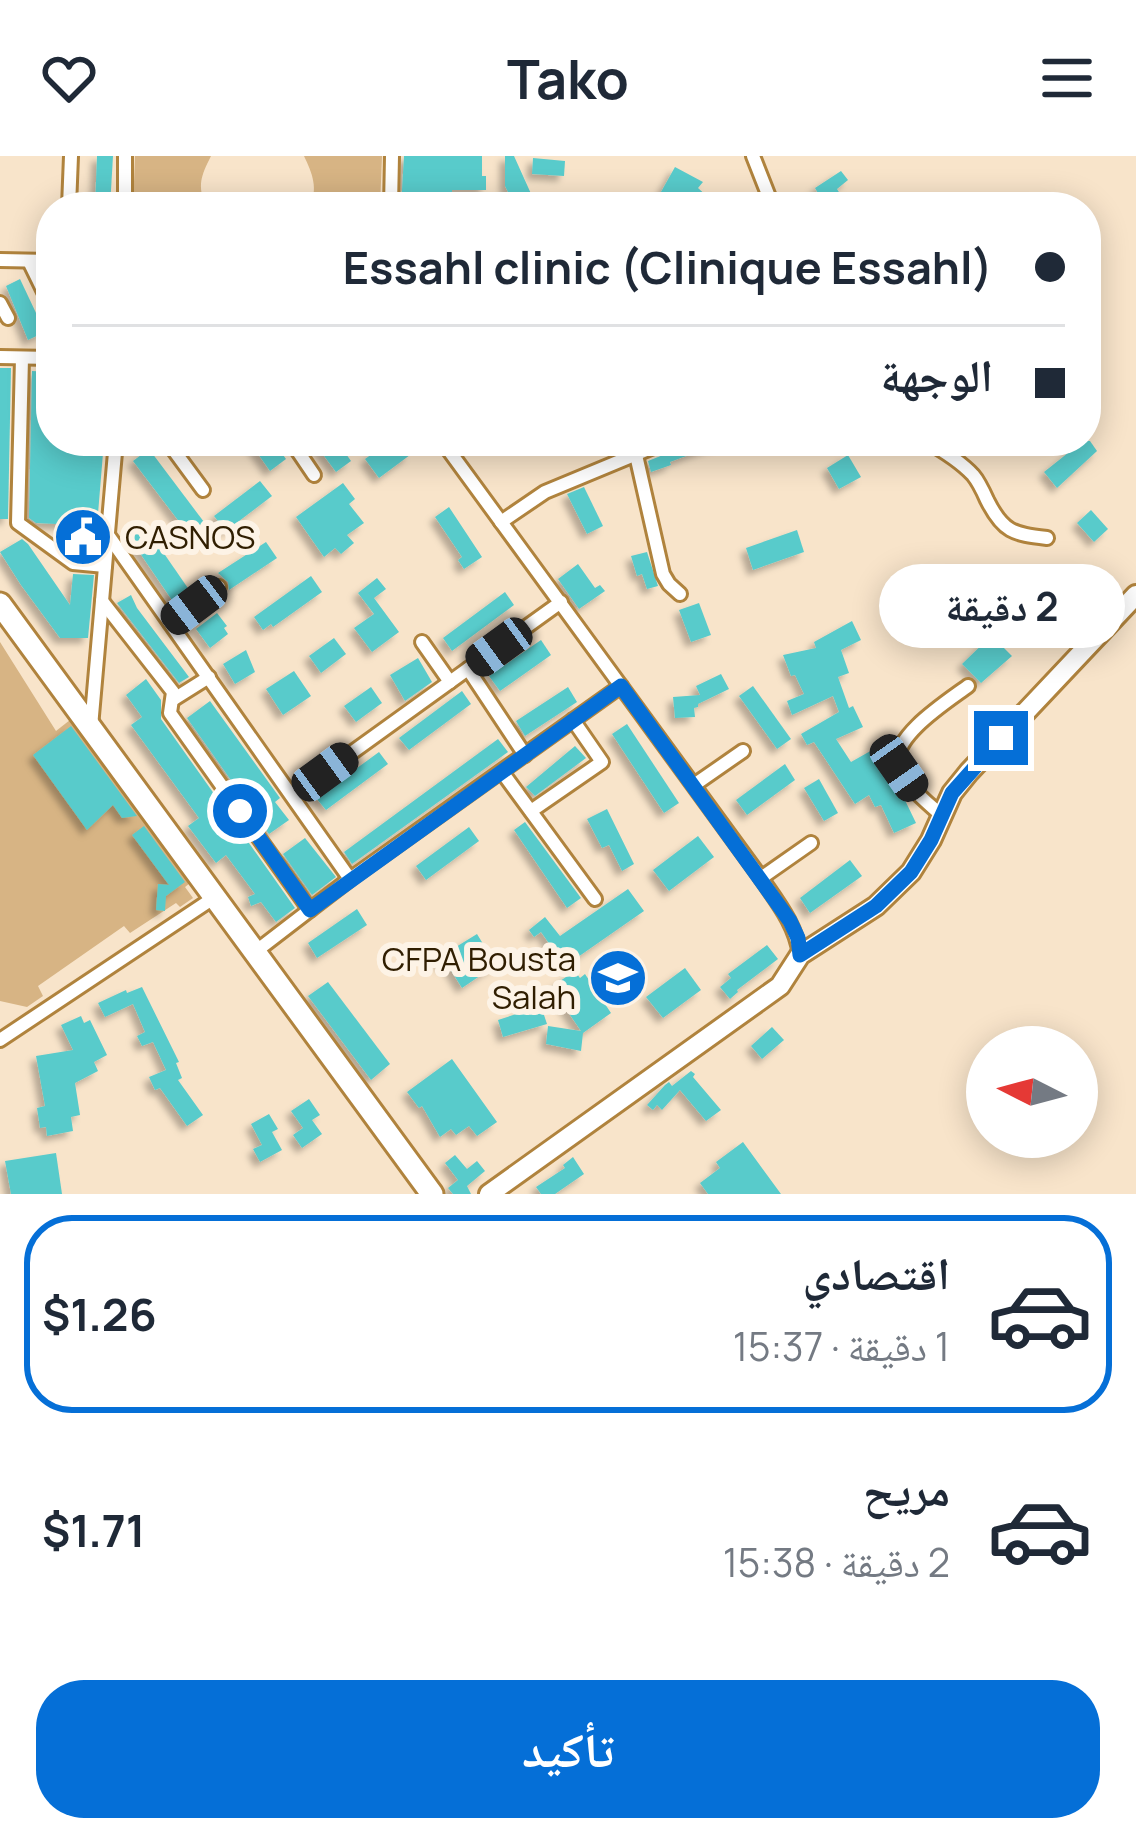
<!DOCTYPE html>
<html lang="ar">
<meta charset="utf-8">
<style>
body{margin:0;font-family:Manrope,"Noto Naskh Arabic",sans-serif;background:#f6f6f7;color:#1f2937;direction:rtl;height:100vh;display:flex;flex-direction:column;font-size:45px;white-space:nowrap}
*{box-sizing:border-box;margin:0}
p{font-size:39px;color:#747a83}
.icon{flex:none;width:66px;height:66px;fill:none;stroke:currentColor;stroke-width:2;stroke-linecap:round;stroke-linejoin:round}
.map{position:relative;height:1038px;overflow:hidden;direction:ltr}
.details{display:flex;flex-direction:column;background:#fff;flex:1}
.details>*{flex:none}
.top-card{position:absolute;left:36px;top:36px;width:1065px;height:264px;border-radius:48px;box-shadow:0 6px 30px #0003;direction:rtl;display:grid;align-content:center;height:264px;padding:0 36px;background:#fff}
.needle{width:78px;rotate:276deg}
.buttons{position:absolute;left:966px;top:870px;display:grid;gap:24px}
.buttons a{display:grid;place-items:center;width:132px;height:132px;border-radius:50%;background:#fff;box-shadow:0 6px 30px #0003;font-size:60px}
.end{position:absolute;width:54px;height:54px;margin:-27px;border:15px solid #056fd7;background:#fff;box-shadow:0 0 0 6px #fff}
.from{border-radius:50%}
.bubble{position:absolute;height:84px;border-radius:42px;background:#fff;box-shadow:0 6px 30px #0003;font-size:39px;font-weight:700;line-height:84px;text-align:center;direction:rtl}
.car{position:absolute;width:36px;height:72px;margin:-36px -18px;border-radius:15px;box-shadow:0 0 9px 3px #0007;background:linear-gradient(#222 24%,#8ab4d8 0 40%,#222 0 76%,#8ab4d8 0 86%,#222 0)}
.top-card b{display:flex;align-items:center;gap:42px;height:114px;font-size:45px}
.top-card b+b{border-top:3px solid #e0e1e3}
.top-card i{width:30px;height:30px;background:#1f2937}
ul{padding:21px 0 0;list-style:none}
li{display:flex;align-items:center;gap:36px;height:198px;margin:0 24px 18px;padding:0 12px;border:6px solid transparent;border-radius:48px}
li div{flex:1}
li b{display:block;font-size:45px}
li em{font-style:normal;font-weight:700}
li.on{border-color:#056fd7}
li>.icon{width:108px;height:108px;stroke-width:1.5}
.primary-button{display:flex;gap:24px;margin-top:auto;padding:24px 36px}
.primary-button a{flex:1;height:138px;border-radius:48px;background:#056fd7;color:#fff;font-size:48px;font-weight:700;line-height:138px;text-align:center}
header{display:flex;justify-content:space-between;align-items:center;height:156px;padding:0 36px;background:#fff;font-size:54px;font-weight:700}
.map>svg:first-child{display:block}
</style>
<header><svg class="icon" aria-label="menu" viewBox="0 0 24 24"><path d="M4 6h16M4 12h16M4 18h16"/></svg>Tako<svg class="icon" aria-label="heart" viewBox="0 0 24 24"><path d="M12 20l-8-8c-3-5 5-10 8-4 3-6 11-1 8 4z"/></svg></header>
<div class="map">
<svg width="1136" height="1038" viewBox="0 0 1136 1038">
<defs>
<filter id="shadow"><feDropShadow dx="-5.5" dy="5.5" stdDeviation="3" flood-color="#0004"/></filter>
</defs>
<rect width="100%" height="100%" fill="#f8e4ca"/>
<g fill="#d7b484">
<path d="M135,0H211C201,20 197,29 206,51H133Z"/>
<path d="M304,0H382L380,51H309C319,33 312,17 304,0Z"/>
<path d="M0,486L56,575L70,564L77,565L194,724L185,731L193,742L180,751L176,747L130,777L124,770L38,830L43,840L27,851L0,845Z"/>
</g>
<g fill="#59cbcb" filter="url(#shadow)">
<path d="M97,0H113L110,51H95Z"/>
<path d="M404,0H482V20H486V34H452V51H401Z"/>
<path d="M505,0H514L537,51H504V38L508,36L505,30Z"/>
<path d="M533,2L565,5L564,20L532,18Z"/>
<path d="M675,11L703,26L698,32L719,51H670L657,43Z"/>
<path d="M841,15L848,24L837,33L842,41L826,51L815,32Z"/>
<path d="M20,123L45,176L28,184L6,130Z"/>
<path d="M0,212H11L8,363H0Z"/>
<path d="M32,215L51,216V285H104L97,370L91,369L89,398L74,395L76,369L36,367L29,362Z"/>
<path d="M249,285H273L286,303L270,315Z"/>
<path d="M313,285H337L351,305L336,316Z"/>
<path d="M390,285H401L410,299L379,322L365,303Z"/>
<path d="M688,285L724,286L670,306L671,309L651,316L648,305L678,293V289Z"/>
<path d="M1083,285H1090L1097,295L1057,332L1044,316Z"/>
<path d="M149,293L204,366L196,372L187,376L133,305Z"/>
<path d="M848,299L861,321L839,333L827,312Z"/>
<path d="M260,325L272,340L226,375L214,360Z"/>
<path d="M343,327L355,343L349,348L364,367L347,379L354,387L341,398L335,392L324,401L296,361Z"/>
<path d="M584,331L603,370L587,378L567,338Z"/>
<path d="M449,351L482,401L464,413L458,404L462,401L435,361Z"/>
<path d="M1091,354L1108,373L1094,386L1077,367Z"/>
<path d="M145,370L192,438L176,450L129,381Z"/>
<path d="M797,374L804,396L753,414L746,392Z"/>
<path d="M22,383L28,388L70,449L73,418L94,419L88,482H60L21,429L0,396Z"/>
<path d="M266,386L277,402L229,434L228,426L218,417Z"/>
<path d="M647,396L658,430L647,433L642,418L637,420L631,400Z"/>
<path d="M578,408L595,432L600,429L605,435L579,453L558,423Z"/>
<path d="M311,420L322,436L273,471L271,468L263,474L254,461Z"/>
<path d="M377,422L386,433L374,442L399,476L372,496L354,472L374,458L358,437Z"/>
<path d="M1073,425L1092,439L1073,463L1055,449Z"/>
<path d="M505,436L514,449L452,495L443,482Z"/>
<path d="M131,439L137,452L189,521L179,527L117,447Z"/>
<path d="M699,447L711,479L691,486L679,454Z"/>
<path d="M217,457L227,470L224,472L228,478L210,492L196,473Z"/>
<path d="M852,465L861,484L841,494L849,517L838,521L849,552L853,550L863,571L836,583L851,606L874,593L883,611L888,609L916,667L894,677L881,649L875,651L869,639L855,648L814,586L807,589L801,578L839,556L833,540L792,559L787,545L804,538L795,519L791,520L783,499L816,492L814,486Z"/>
<path d="M995,476L1001,483L998,486L1012,500L981,527L962,508Z"/>
<path d="M334,482L346,498L321,517L309,500Z"/>
<path d="M541,484L551,499L500,535L489,520Z"/>
<path d="M246,494L255,516L235,528L223,508Z"/>
<path d="M418,502L432,526L405,545L390,519Z"/>
<path d="M294,515L311,540L283,559L266,533Z"/>
<path d="M721,518L729,533L698,548V551L694,552L695,561L675,562L673,541L700,539L696,530Z"/>
<path d="M146,523L161,544V563L295,752L276,766L261,746L251,750L248,741L255,738L226,699L216,707L188,670L199,662L131,569L142,561L126,539Z"/>
<path d="M753,530L791,583L777,593L739,540Z"/>
<path d="M371,531L382,547L356,566L344,550Z"/>
<path d="M568,531L577,546L525,580L516,565Z"/>
<path d="M462,535L471,548L409,594L399,582Z"/>
<path d="M210,545L280,642L275,646L289,664L269,678L187,562Z"/>
<path d="M627,568L679,647L664,657L612,578Z"/>
<path d="M71,570L137,660L122,662L113,649L87,674L33,599Z"/>
<path d="M498,583L508,596L352,708L344,696Z"/>
<path d="M575,590L586,602L535,640L526,631Z"/>
<path d="M379,596L388,608L326,654L316,642Z"/>
<path d="M785,608L795,624L747,659L736,644Z"/>
<path d="M819,623L838,657L824,665L804,632Z"/>
<path d="M607,653L634,708L622,715L609,689L602,692L587,663Z"/>
<path d="M525,666L581,742L567,752L514,674Z"/>
<path d="M144,670L185,726L166,740L165,755L156,754L158,728L169,729L132,679Z"/>
<path d="M469,671L479,685L426,724L416,710Z"/>
<path d="M698,680L714,701L669,735L653,714Z"/>
<path d="M305,682L336,721L312,739L283,698Z"/>
<path d="M850,704L862,720L810,757L800,742Z"/>
<path d="M628,733L644,755L565,810L541,776L534,781L529,774L545,761L560,780Z"/>
<path d="M357,753L367,769L317,802L308,787Z"/>
<path d="M477,778L496,809L462,832L447,808L443,811L438,802Z"/>
<path d="M767,789L778,803L737,834L738,836L730,843L720,831L731,822L728,818Z"/>
<path d="M685,812L701,834L663,862L646,841Z"/>
<path d="M575,815L580,822L585,818L611,857L583,877L581,895L546,888L548,870L581,875L551,831Z"/>
<path d="M328,826L390,908L371,924L308,840Z"/>
<path d="M142,831L179,906L176,907L182,922L178,924L203,959L187,970L160,932L155,934L149,921L166,914L153,886L142,890L137,880L145,876L133,848L105,861L98,847L126,834L127,837Z"/>
<path d="M541,850L547,868L503,881L498,864Z"/>
<path d="M81,860L84,867L90,864L107,899L94,906L98,915L75,927L80,959L71,961L73,975L47,980L46,971L40,972L37,952L45,950L36,900L73,894L61,869Z"/>
<path d="M772,871L784,884L762,903L751,890Z"/>
<path d="M452,903L497,966L477,980L469,970L456,979L451,973L440,981L422,950L419,952L407,936Z"/>
<path d="M691,915L695,918L693,921L721,954L706,965L680,934L662,954L657,949L653,954L647,949L665,929L669,926L672,930Z"/>
<path d="M309,943L320,959L312,964L322,978L302,992L293,979L303,972L291,955Z"/>
<path d="M269,958L278,973L272,976L282,994L260,1006L253,993L262,989L251,968Z"/>
<path d="M743,986L781,1038H708L700,1027L720,1012L716,1006Z"/>
<path d="M56,997L62,1038H11L5,1005Z"/>
<path d="M455,999L467,1013L477,1005L485,1015L467,1030L471,1038H453L448,1032L458,1024L445,1007Z"/>
<path d="M573,1001L584,1018L555,1038H541L536,1031L565,1012L563,1009Z"/>
</g>
<g fill="none" stroke-linecap="round" stroke-linejoin="round">
<g stroke="#b0833d" stroke-width="18">
<g id="street">
<path d="M753,0L773,51"/>
<path d="M69,51L71,0"/>
<path d="M125,51V0"/>
<path d="M391,51L392,0"/>
<path d="M0,104L51,105"/>
<path d="M29,105L51,150"/>
<path d="M0,147L8,162"/>
<path d="M0,201L51,202"/>
<path d="M22,202L18,367L73,407L105,410"/>
<path d="M167,285L203,334"/>
<path d="M291,285L314,319"/>
<path d="M353,285L356,288"/>
<path d="M442,285L761,722C778,747 796,769 800,799"/>
<path d="M926,285C942,294 960,305 973,319C979,326 983,335 987,344C1003,376 1013,378 1047,382"/>
<path d="M636,299L663,418L669,428L680,438"/>
<path d="M501,366L545,336L668,285"/>
<path d="M108,379L350,723"/>
<path d="M102,445L173,536L170,557L310,754"/>
<path d="M170,467L219,431"/>
<path d="M422,486L450,526"/>
<path d="M468,513L525,599"/>
<path d="M174,543L209,521"/>
<path d="M91,571L116,285"/>
<path d="M502,616L595,743"/>
<path d="M694,629L743,595"/>
<path d="M293,639L561,446"/>
<path d="M531,655L602,606L573,564"/>
<path d="M942,660C927,646 903,628 898,608C892,580 948,545 968,530"/>
<path d="M761,722L811,687"/>
<path d="M255,796L350,723L621,530"/>
<path d="M0,884L215,741"/>
</g>
</g>
<g stroke="#b0833d" stroke-width="24">
<path id="secondary" d="M489,1038L780,830L800,799L876,750L911,716L931,684L952,637L969,616L1136,439"/>
</g>
<g stroke="#b0833d" stroke-width="27">
<path id="primary" d="M0,448L432,1038"/>
</g>
<use href="#street" stroke="#fff" stroke-width="12"/>
<use href="#secondary" stroke="#fff" stroke-width="18"/>
<use href="#primary" stroke="#fff" stroke-width="21"/>
</g>
<g fill="none" stroke-linecap="round" stroke-linejoin="round">
<path stroke="#056fd7" stroke-width="15" d="M240,655L310,754L621,530L790,765L798,782L800,799L876,750L911,716L931,684L952,637L1001,582"/>
</g>
<defs>
<g id="civic-disc" transform="scale(3)"><circle r="9.5" fill="#056fd7" stroke="#fdf3e6"/><path d="M-.6-6.5H3V-4.5H.6V-3L4-1V1h2V6H-6V1h2V-1L-.6-3ZM-1.2 2.5V6h2.4V2.5Z" fill="#fff"/></g>
<g id="university-disc" transform="scale(3)"><circle r="9.5" fill="#056fd7" stroke="#fdf3e6"/><path d="M0-5L7-2L0 1L-7-2ZM-4 1L0 2.5L4 1V4Q0 6-4 4Z" fill="#fff"/></g>
</defs>
<g fill-rule="evenodd">
<use href="#civic-disc" x="83" y="381"/>
<use href="#university-disc" x="618" y="822"/>
</g>
<g text-anchor="middle" stroke-width="12" stroke-linejoin="round" paint-order="stroke">
<g font-size="33" fill="#301e01" stroke="#fdf3e6" text-anchor="start">
<text x="125" y="393">CASNOS</text>
<text x="576" y="815" text-anchor="end">CFPA Bousta<tspan x="576" dy="38">Salah</tspan></text>
</g>
</g>
</svg>
<div class="buttons">
<a><svg class="needle" viewBox="-14 -14 28 28"><path d="M0-13l5 13h-10z" fill="#e53935"/><path d="M0 13l5-13h-10z" fill="#747a83"/></svg></a>
</div>
<i class="end from" style="left:240px;top:655px"></i>
<i class="end" style="left:1001px;top:582px"></i>
<div class="bubble" style="left:879px;top:408px;width:246px">2 دقيقة</div>
<i class="car" style="left:194px;top:449px;rotate:233deg"></i>
<i class="car" style="left:499px;top:491px;rotate:234deg"></i>
<i class="car" style="left:899px;top:612px;rotate:145deg"></i>
<i class="car" style="left:325px;top:616px;rotate:54deg"></i>
<div class="top-card">
<b><i class="from"></i>Essahl clinic (Clinique Essahl)</b>
<b><i></i>الوجهة</b>
</div>
</div>
<section class="details">
<ul>
<li class="on"><svg class="icon" aria-label="car" viewBox="0 0 24 24"><path d="M5 17H2v-5l4-1 3-4h7l3 4 3 1v5h-3M9 17h6M6 11h13"/><circle cx="7" cy="17" r="2"/><circle cx="17" cy="17" r="2"/></svg><div><b>اقتصادي</b><p>1 دقيقة · 15:37</p></div><em>$1.26</em></li>
<li><svg class="icon" aria-label="car" viewBox="0 0 24 24"><path d="M5 17H2v-5l4-1 3-4h7l3 4 3 1v5h-3M9 17h6M6 11h13"/><circle cx="7" cy="17" r="2"/><circle cx="17" cy="17" r="2"/></svg><div><b>مريح</b><p>2 دقيقة · 15:38</p></div><em>$1.71</em></li>
</ul>
<div class="primary-button"><a>تأكيد</a></div>
</section>
